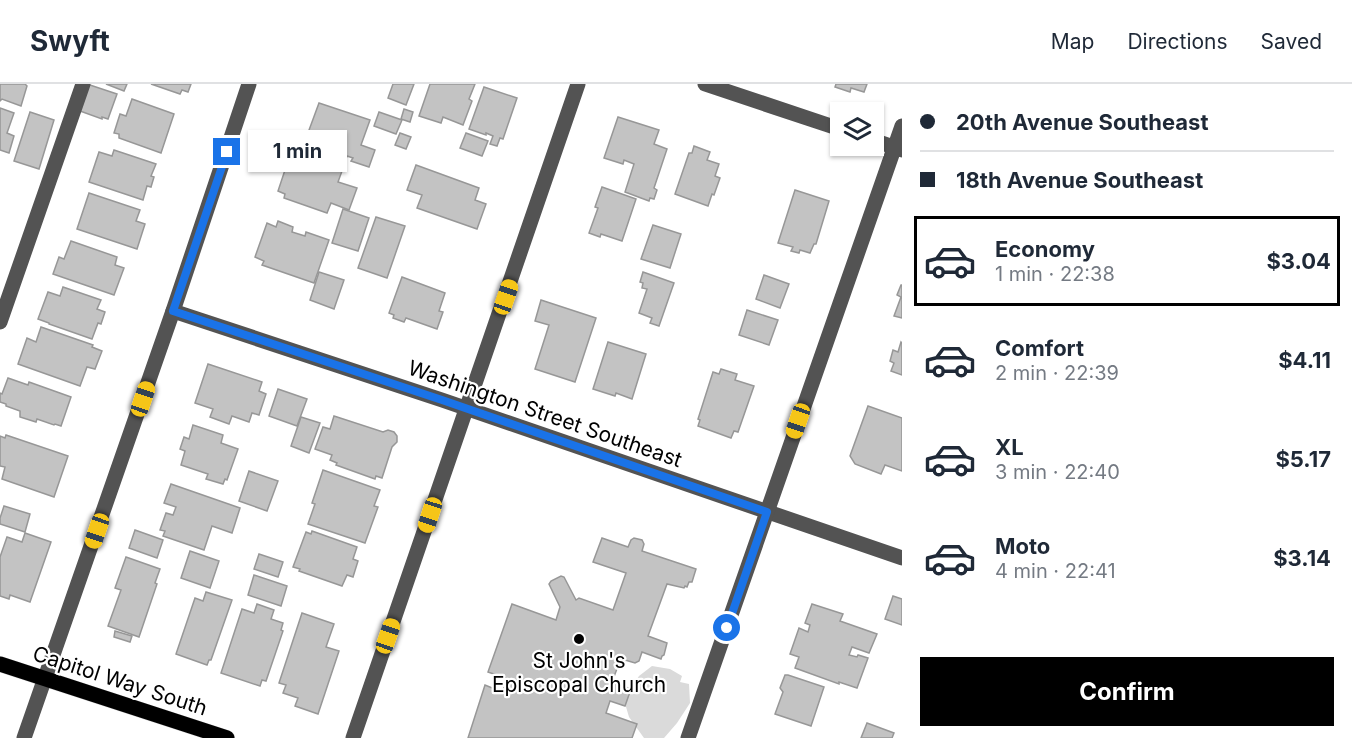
<!DOCTYPE html>
<meta charset="utf-8">
<style>
body{margin:0;font-family:Inter,sans-serif;background:#f2f2f3;color:#1f2937;height:100vh;display:flex;flex-direction:column;font-size:22px;white-space:nowrap}
*{box-sizing:border-box;margin:0}
p{font-size:20px;color:#747a83}
.icon{flex:none;width:33px;height:33px;fill:none;stroke:currentColor;stroke-width:2;stroke-linecap:round;stroke-linejoin:round}
.map{position:relative;flex:1;overflow:hidden}
.sheet{display:flex;flex-direction:column;background:#fff;width:450px}
.sheet>*{flex:none}
.hud{display:grid;align-content:center;height:132px;padding:0 18px;background:#fff}
.fabs{position:absolute;left:830px;top:18px;display:grid;gap:12px}
.fabs a{display:grid;place-items:center;width:54px;height:54px;border-radius:0px;background:#fff;box-shadow:0 2px 4px #0004;font-size:30px}
.end{position:absolute;width:27px;height:27px;margin:-14px;border:8px solid #1a73e8;background:#fff;box-shadow:0 0 0 3px #fff}
.from{border-radius:50%}
.bubble{position:absolute;height:42px;border-radius:0px;background:#fff;box-shadow:0 2px 4px #0004;font-size:20px;font-weight:700;line-height:42px;text-align:center}
.car{position:absolute;width:18px;height:36px;margin:-18px -9px;border-radius:8px;box-shadow:0 0 4px 2px #0007;background:linear-gradient(#f5c518 24%,#345 0 40%,#f5c518 0 76%,#345 0 86%,#f5c518 0)}
.hud b{display:flex;align-items:center;gap:21px;height:57px;font-size:22px}
.hud b+b{border-top:2px solid #e0e1e3}
.hud i{width:15px;height:15px;background:#1f2937}
ul{padding:0;list-style:none}
li{display:flex;align-items:center;gap:18px;height:90px;margin:0 12px 9px;padding:0 6px;border:3px solid transparent;border-radius:0px}
li div{flex:1}
li b{display:block;font-size:22px}
li em{font-style:normal;font-weight:700}
li.on{border-color:#000}
li>.icon{width:54px;height:54px;stroke-width:1.5}
.button{display:flex;gap:12px;margin-top:auto;padding:12px 18px}
.button a{flex:1;height:69px;border-radius:0px;background:#000;color:#fff;font-size:24px;font-weight:700;line-height:69px;text-align:center}
header{display:flex;align-items:center;gap:36px;box-sizing:border-box;height:84px;padding:0 30px;background:#fff;border-bottom:2px solid #e0e1e3}
header strong{font-size:28px}
nav{display:flex;gap:33px;margin-inline-start:auto;font-size:21px}
main{display:flex;flex:1;min-height:0}
.map>svg:first-child{display:block}
</style>
<header>
<strong>Swyft</strong>
<nav><a>Map</a><a>Directions</a><a>Saved</a></nav>
</header>
<main>
<div class="map">
<svg width="902" height="654" viewBox="0 0 902 654">
<rect width="100%" height="100%" fill="#fff"/>
<path fill="#dadada" d="M652,582L670,585L682,592L680,598L689,600L690,619L677,639L664,654H644L629,633L624,616L639,592Z"/>
<g fill="#c3c3c3" stroke="#979797" stroke-width="1.5">
<path d="M0,0H25L27,2L21,22L2,15L0,17Z"/>
<path d="M87,0L117,10L108,35L102,33V35L80,27Z"/>
<path d="M106,0H127L124,7Z"/>
<path d="M151,0H191L188,8L182,6L180,10Z"/>
<path d="M393,0H414L406,21L388,14Z"/>
<path d="M430,0H475L469,15L472,17L463,41L443,33L441,39L419,32Z"/>
<path d="M836,0H867L864,8L851,4L850,8L835,3Z"/>
<path d="M484,3L517,14L503,55L500,54L497,62L490,60L493,52L486,49V51L469,45Z"/>
<path d="M132,15L174,30L161,69L119,54V50L114,49L120,30L126,32Z"/>
<path d="M319,19L370,36L361,61L375,66L369,83L351,77L353,74L347,72L346,75L316,65L317,61L305,57Z"/>
<path d="M0,24L14,29L7,49L14,52L9,69L0,66Z"/>
<path d="M404,25L413,28L410,38L401,35Z"/>
<path d="M30,28L54,36L39,85L14,77Z"/>
<path d="M379,28L402,36L396,50L374,42Z"/>
<path d="M618,33L659,46L654,60L667,65L654,104L657,106L654,115L650,114L649,117L625,108L634,80L624,76L623,80L604,74Z"/>
<path d="M400,49L411,53L406,65L395,61Z"/>
<path d="M466,49L488,57L482,72L460,64Z"/>
<path d="M694,62L710,68L707,76L719,80L715,92L720,94L714,111L712,110L708,122L675,110L689,69H692Z"/>
<path d="M114,66L156,80L151,92L154,93L151,103L147,102L143,116L89,98L99,68L112,72Z"/>
<path d="M288,77L296,80L297,78L311,83L312,80L325,85L327,81L342,87L338,98L357,104L349,126L331,119L327,129L284,114L285,110L278,107Z"/>
<path d="M416,81L479,104L475,116L486,120L477,145L417,124L422,111L407,106Z"/>
<path d="M602,103L636,115L622,157L601,150L600,153L589,149L598,124L595,123Z"/>
<path d="M795,106L829,117L816,160H814L810,169L800,166L799,169L791,167L793,163L778,159Z"/>
<path d="M89,109L140,126L136,137L145,140L137,165L77,145Z"/>
<path d="M343,125L369,134L358,167L332,159Z"/>
<path d="M376,133L405,142L387,194L358,184Z"/>
<path d="M278,137L293,143L292,148L305,152L306,148L329,156L314,199L262,181L264,177L255,173L267,139L276,143Z"/>
<path d="M653,141L681,150L670,184L641,175Z"/>
<path d="M71,157L117,173L115,181L124,184L114,211L53,190L59,173L64,175Z"/>
<path d="M319,188L344,196L334,225L310,216Z"/>
<path d="M643,188L674,199L659,242L650,239L652,234L639,229L647,205L642,204L643,199L640,198Z"/>
<path d="M764,191L789,200L780,224L756,215Z"/>
<path d="M402,193L445,209L439,227L443,228L437,245L406,234L404,238L393,234L394,231L389,229Z"/>
<path d="M901,201H902V234L894,232L901,213L897,211Z"/>
<path d="M63,203L101,216L97,225L105,228L101,240L98,239L92,255L49,240V239L38,235L48,208L60,212Z"/>
<path d="M541,216L596,234L575,298L535,285L549,241L535,237Z"/>
<path d="M747,226L778,236L769,261L739,251Z"/>
<path d="M41,243L93,261L92,263L102,267L95,285L87,283L80,302L18,280L27,254L36,258Z"/>
<path d="M608,258L646,270L632,315L616,309L615,312L593,305Z"/>
<path d="M901,258L902,259V291L891,287L894,279L890,277L893,266L898,268Z"/>
<path d="M208,280L262,298L259,307L266,310L259,331L252,329L249,338L232,332L229,340L210,333L213,325L195,319Z"/>
<path d="M721,285L737,290L735,296L754,302L738,348L734,347L731,354L698,342L700,336L698,335L713,288L719,290Z"/>
<path d="M8,294L28,301L29,298L71,313L61,342L55,340L54,341L37,335L36,338L20,333V327L6,322V320L0,318V309L2,310Z"/>
<path d="M278,305L307,315L297,342L269,332Z"/>
<path d="M868,322L902,334V387L885,381L881,390L855,380L850,372Z"/>
<path d="M334,332L383,348L388,346L394,348L397,352V358L392,363L382,394L376,392L375,395L336,381L337,379L330,376L332,371L315,365L323,343L330,345Z"/>
<path d="M301,333L320,339L309,369L291,362Z"/>
<path d="M193,341L223,351L221,359L238,365L227,396L225,395L223,400L206,395L208,390L181,381L185,367L180,365L184,353L189,355Z"/>
<path d="M6,351L68,372L54,413L2,395L5,383L0,382V352L5,354Z"/>
<path d="M323,386L380,406L374,422L378,423L365,459L308,440L315,420L312,419Z"/>
<path d="M249,387L278,397L267,427L239,417Z"/>
<path d="M171,400L240,424L232,449L212,442L204,466L163,452L165,447L160,446L166,429L173,431L176,423L164,419Z"/>
<path d="M4,422L30,430L25,448L0,440V434Z"/>
<path d="M135,446L163,456L157,474L129,464Z"/>
<path d="M312,447L357,463L353,475L358,477L353,493L347,491L342,502L299,487L300,485L293,483L306,448L311,450Z"/>
<path d="M25,449L51,458L30,518L10,511L9,515L0,512V473L7,453L22,458Z"/>
<path d="M602,454L628,463L631,456L634,454L642,456L644,460L642,467L696,485L692,498H689L687,503L685,502L684,504L667,500L648,552L667,559L664,571L662,572L661,575L642,568L639,577L635,579L625,576L623,583L618,582L612,598L631,605L625,622L610,617L606,629L637,640L632,654H468L485,601L502,608L508,595L488,588L512,520L556,536L560,523L549,500L551,497L561,492L564,493L576,516L579,514L613,526L626,489L593,478Z"/>
<path d="M190,467L219,477L210,504L181,494Z"/>
<path d="M259,470L283,478L278,493L254,485Z"/>
<path d="M126,473L160,485L155,499L157,500L139,553L108,542L121,506L115,504Z"/>
<path d="M254,491L287,502L281,522L248,511Z"/>
<path d="M206,508L232,516L211,576H209L207,581L176,570L195,514L203,517Z"/>
<path d="M893,512L902,515V541L885,535Z"/>
<path d="M257,520L274,526L271,535L283,539L281,546L283,547L266,597L262,596L260,602L221,589L242,525L254,529Z"/>
<path d="M812,520L843,530L840,537L877,550L869,569L852,563L849,571L857,573L858,571L868,574L857,604L839,598V600L795,584L799,573L790,570L799,544L808,548L810,541L805,539Z"/>
<path d="M302,529L334,540L326,563L339,567L318,630L295,622L298,614L283,609L286,601L279,599Z"/>
<path d="M115,547L132,552L130,558L114,553Z"/>
<path d="M785,591H788L824,603L811,642L775,630L783,608L780,604Z"/>
<path d="M867,639L894,649L892,654H861Z"/>
</g>
<g fill="none" stroke-linecap="round" stroke-linejoin="round">
<g stroke="#dbdbdb" stroke-width="16">
<path id="major" d="M0,580L227,654"/>
</g>
<g stroke="#535353" stroke-width="15">
<path d="M705,0L840,45"/>
<path d="M873,56L902,66"/>
<path d="M173,227L442,316L902,474"/>
<path d="M0,238L83,0"/>
<path d="M24,654L173,227L249,0"/>
<path d="M353,654C429,436 504,218 578,0"/>
<path d="M688,654L902,42"/>
</g>
<use href="#major" stroke="#000" stroke-width="15"/>
</g>
<g fill="none" stroke-linecap="round" stroke-linejoin="round">
<path stroke="#1a73e8" stroke-width="8" d="M227,68L173,227L442,316L767,428L727,544"/>
</g>
<circle fill="#000" stroke="#fff" stroke-width="2" cx="579" cy="555" r="6"/>
<g text-anchor="middle" stroke-width="4.5" stroke-linejoin="round" paint-order="stroke">
<g font-size="21" fill="#000" stroke="#fff">
<text transform="translate(545 330) rotate(19)" y="7">Washington Street Southeast</text>
<text transform="translate(120 597) rotate(18)" y="7">Capitol Way South</text>
</g>
<g font-size="21" fill="#000" stroke="#fff">
<text x="579" y="584">St John's<tspan x="579" dy="24">Episcopal Church</tspan></text>
</g>
</g>
</svg>
<div class="fabs">
<a><svg class="icon" aria-label="layers" viewBox="0 0 24 24"><path d="M12 4l9 5-9 5-9-5zM3 14l9 5 9-5"/></svg></a>
</div>
<i class="end from" style="left:727px;top:544px"></i>
<i class="end" style="left:227px;top:68px"></i>
<div class="bubble" style="left:248px;top:46px;width:99px">1 min</div>
<i class="car" style="left:506px;top:213px;rotate:19deg"></i>
<i class="car" style="left:143px;top:315px;rotate:19deg"></i>
<i class="car" style="left:798px;top:337px;rotate:199deg"></i>
<i class="car" style="left:430px;top:431px;rotate:198deg"></i>
<i class="car" style="left:97px;top:447px;rotate:199deg"></i>
<i class="car" style="left:388px;top:552px;rotate:19deg"></i>
</div>
<section class="sheet">
<div class="hud">
<b><i class="from"></i>20th Avenue Southeast</b>
<b><i></i>18th Avenue Southeast</b>
</div>
<ul>
<li class="on"><svg class="icon" aria-label="car" viewBox="0 0 24 24"><path d="M5 17H2v-5l4-1 3-4h7l3 4 3 1v5h-3M9 17h6M6 11h13"/><circle cx="7" cy="17" r="2"/><circle cx="17" cy="17" r="2"/></svg><div><b>Economy</b><p>1 min · 22:38</p></div><em>$3.04</em></li>
<li><svg class="icon" aria-label="car" viewBox="0 0 24 24"><path d="M5 17H2v-5l4-1 3-4h7l3 4 3 1v5h-3M9 17h6M6 11h13"/><circle cx="7" cy="17" r="2"/><circle cx="17" cy="17" r="2"/></svg><div><b>Comfort</b><p>2 min · 22:39</p></div><em>$4.11</em></li>
<li><svg class="icon" aria-label="car" viewBox="0 0 24 24"><path d="M5 17H2v-5l4-1 3-4h7l3 4 3 1v5h-3M9 17h6M6 11h13"/><circle cx="7" cy="17" r="2"/><circle cx="17" cy="17" r="2"/></svg><div><b>XL</b><p>3 min · 22:40</p></div><em>$5.17</em></li>
<li><svg class="icon" aria-label="car" viewBox="0 0 24 24"><path d="M5 17H2v-5l4-1 3-4h7l3 4 3 1v5h-3M9 17h6M6 11h13"/><circle cx="7" cy="17" r="2"/><circle cx="17" cy="17" r="2"/></svg><div><b>Moto</b><p>4 min · 22:41</p></div><em>$3.14</em></li>
</ul>
<div class="button"><a>Confirm</a></div>
</section>
</main>
